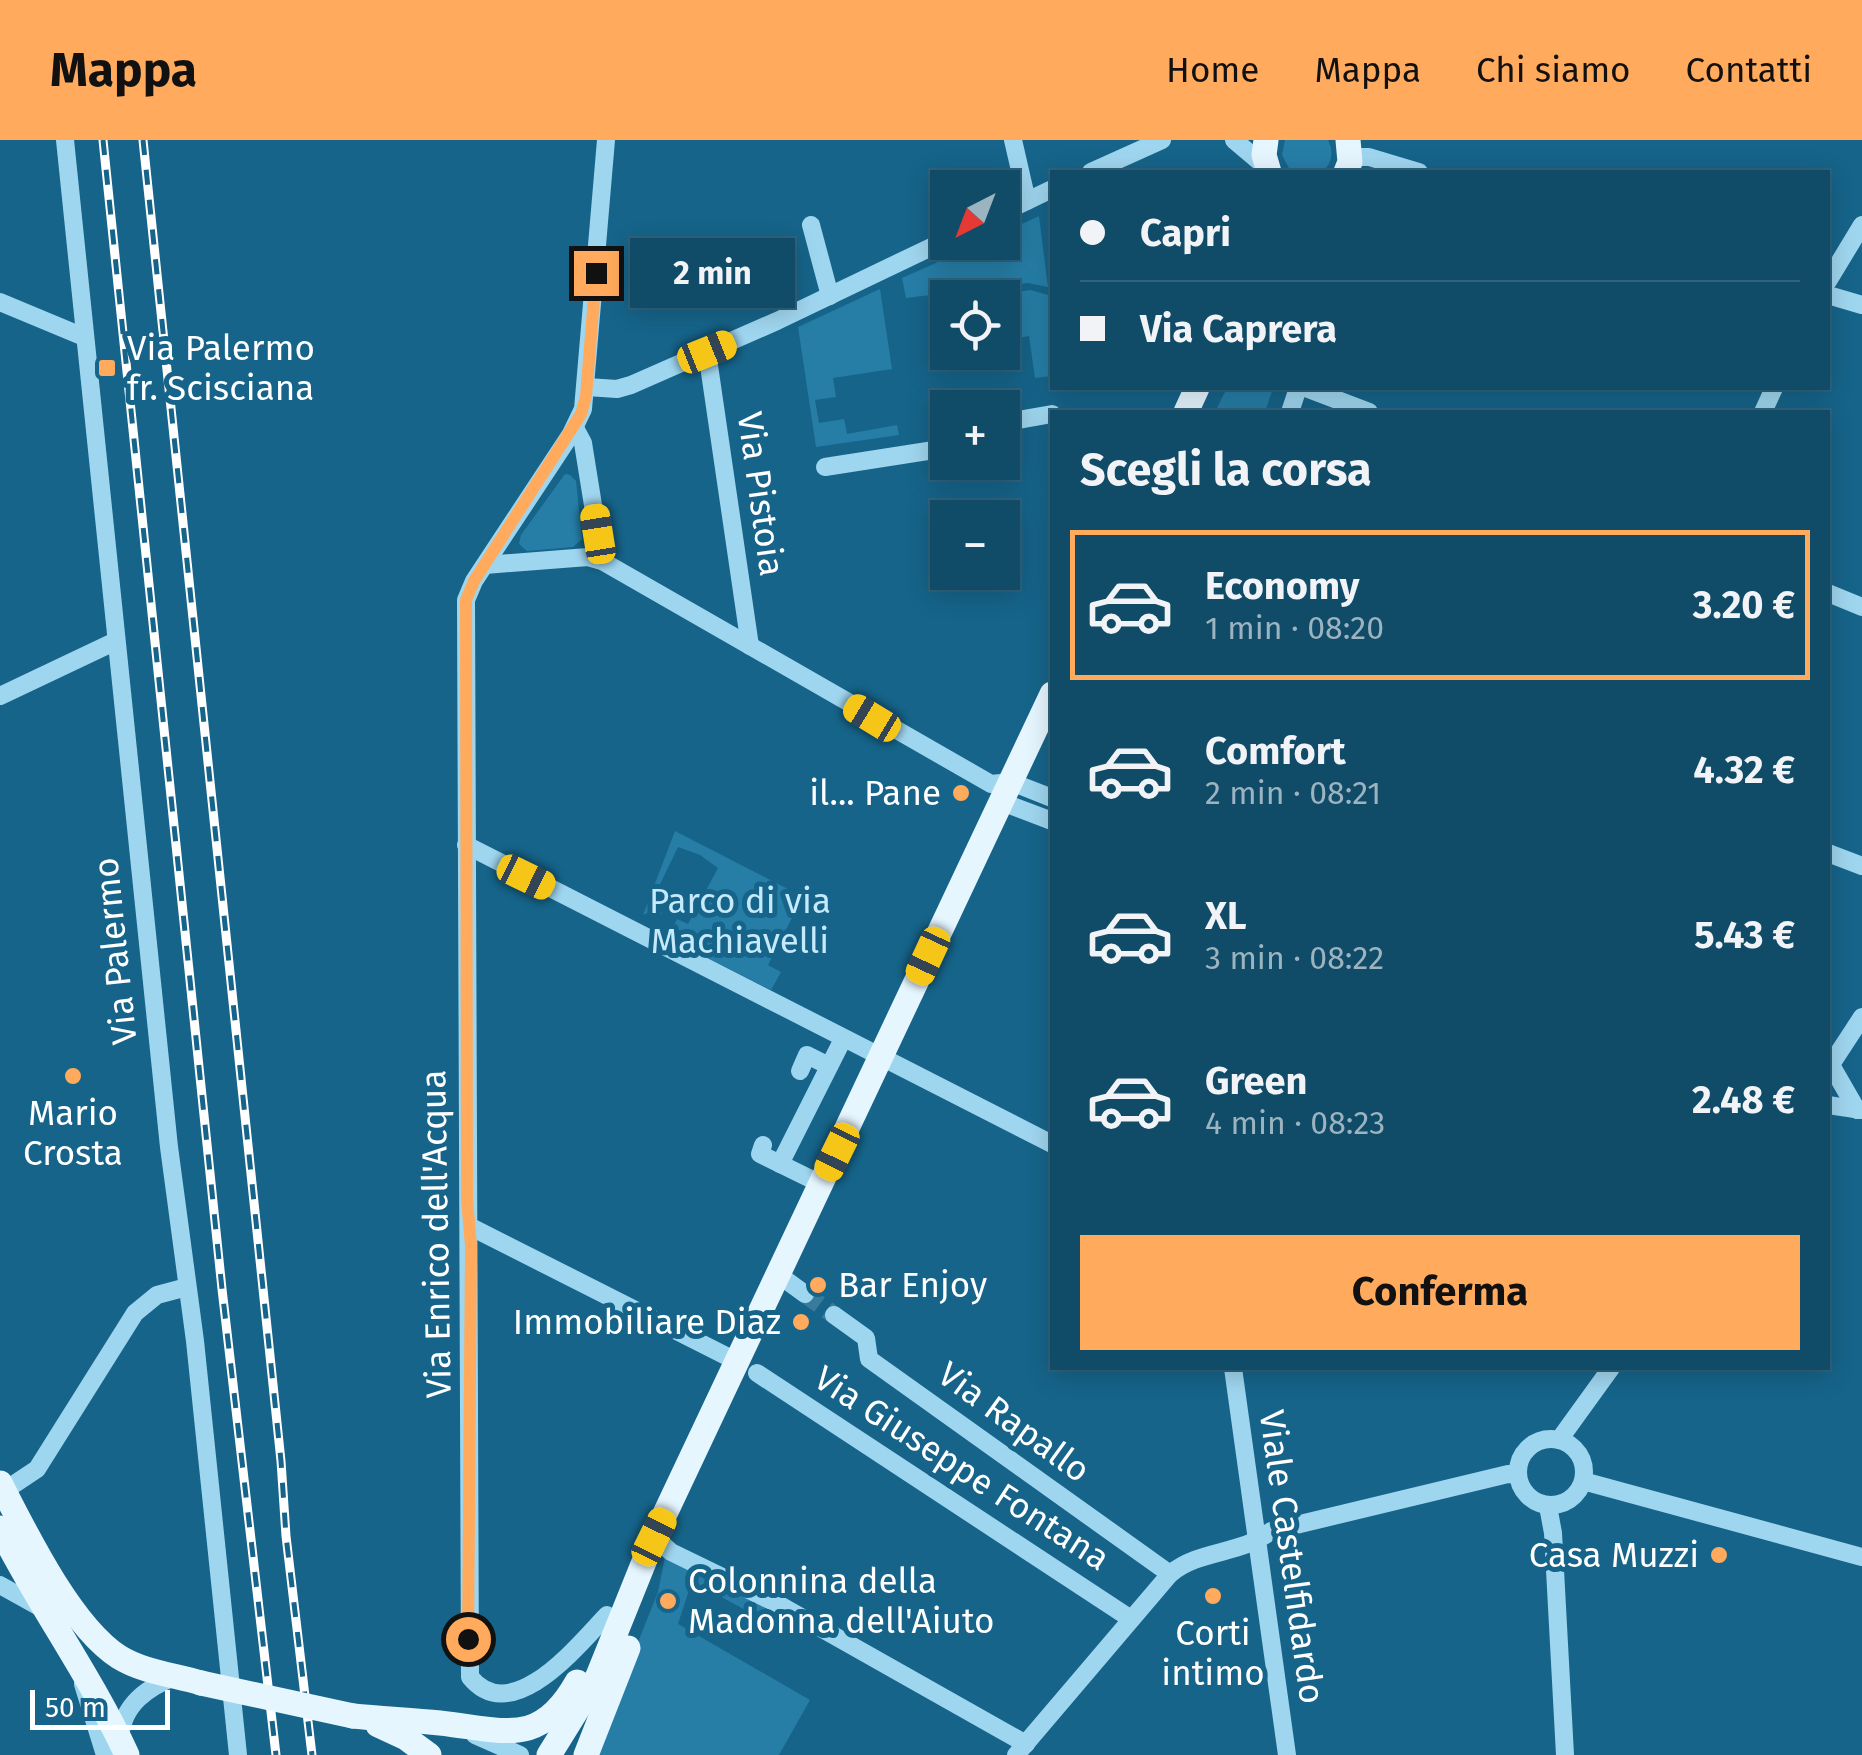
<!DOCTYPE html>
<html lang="it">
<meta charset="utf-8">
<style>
body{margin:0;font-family:"Fira Sans",sans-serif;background:#19526e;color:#f1f3f6;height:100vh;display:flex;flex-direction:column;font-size:38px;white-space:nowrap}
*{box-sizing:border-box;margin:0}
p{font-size:32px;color:#9cb3c0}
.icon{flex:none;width:55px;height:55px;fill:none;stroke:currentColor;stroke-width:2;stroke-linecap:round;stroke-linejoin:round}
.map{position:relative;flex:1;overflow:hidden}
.sheet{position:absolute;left:1050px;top:270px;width:780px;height:960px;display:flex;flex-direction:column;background:#104b68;border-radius:0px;box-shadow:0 5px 25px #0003,0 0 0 2px #30637c}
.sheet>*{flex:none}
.guide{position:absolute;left:1050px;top:30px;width:780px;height:220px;border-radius:0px;box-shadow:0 5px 25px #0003,0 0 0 2px #30637c;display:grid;align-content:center;height:220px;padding:0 30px;background:#104b68}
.needle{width:65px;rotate:222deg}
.buttons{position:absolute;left:930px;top:30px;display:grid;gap:20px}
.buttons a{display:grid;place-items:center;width:90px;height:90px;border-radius:0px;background:#104b68;box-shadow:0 5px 25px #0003,0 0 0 2px #30637c;font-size:50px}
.scale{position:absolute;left:30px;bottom:25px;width:140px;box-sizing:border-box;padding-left:10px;border:5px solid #fff;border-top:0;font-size:28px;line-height:35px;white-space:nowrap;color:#fff;-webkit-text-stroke:8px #16648a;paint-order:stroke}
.end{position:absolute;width:45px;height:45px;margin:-22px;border:12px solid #ffaa5c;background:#111;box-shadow:0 0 0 5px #111}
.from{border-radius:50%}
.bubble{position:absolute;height:70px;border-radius:0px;background:#104b68;box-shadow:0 5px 25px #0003,0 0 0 2px #30637c;font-size:32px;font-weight:700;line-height:70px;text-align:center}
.car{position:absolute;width:30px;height:60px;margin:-30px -15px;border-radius:12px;box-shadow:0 0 8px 2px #0007;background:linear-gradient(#f5c518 24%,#345 0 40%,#f5c518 0 76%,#345 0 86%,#f5c518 0)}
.guide b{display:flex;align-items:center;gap:35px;height:95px;font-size:38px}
.guide b+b{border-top:2px solid #30637c}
.guide i{width:25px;height:25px;background:#f1f3f6}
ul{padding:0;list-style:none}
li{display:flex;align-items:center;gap:30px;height:150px;margin:0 20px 15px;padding:0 10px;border:5px solid transparent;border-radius:0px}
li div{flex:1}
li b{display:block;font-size:38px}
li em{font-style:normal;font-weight:700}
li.selected{border-color:#ffaa5c}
li>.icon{width:90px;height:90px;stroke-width:1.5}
h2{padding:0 30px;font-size:45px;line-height:120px}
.button{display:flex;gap:20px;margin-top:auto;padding:20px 30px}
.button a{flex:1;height:115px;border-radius:0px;background:#ffaa5c;color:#111;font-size:40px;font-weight:700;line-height:115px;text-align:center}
header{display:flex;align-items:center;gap:60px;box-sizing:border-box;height:140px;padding:0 50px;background:#ffaa5c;color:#111}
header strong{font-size:48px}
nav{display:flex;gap:55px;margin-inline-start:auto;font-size:35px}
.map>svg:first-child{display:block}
</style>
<header>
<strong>Mappa</strong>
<nav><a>Home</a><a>Mappa</a><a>Chi siamo</a><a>Contatti</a></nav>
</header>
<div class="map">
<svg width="1862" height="1615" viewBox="0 0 1862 1615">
<rect width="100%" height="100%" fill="#16648a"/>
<g fill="#267ea7">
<path d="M1285,0H1328C1334,13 1332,22 1323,32H1291L1282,15Z"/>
<path d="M1039,76L1048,147L1028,143L906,158L902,138L981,103L1002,102L1003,93Z"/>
<path d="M880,149L892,229L833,238L836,257L815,260L819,283L844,279L847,294L897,285L899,295L816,307L798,187Z"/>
<path d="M1030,150L1052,156V236L1035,238L1029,196L1019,198L1017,187L1003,189L1000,155Z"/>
<path d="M1227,248H1273L1265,272H1215Z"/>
<path d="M565,334L570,335L576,341L582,399L573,407L527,411L519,404L521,395Z"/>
<path d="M675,691L815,763L813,768L800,762L768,825L781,832L771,850L668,798L677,779L688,784L718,728L700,715L678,707L650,765L662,772L660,776L649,772L643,775Z"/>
<path d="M665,1417L766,1467L760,1478L692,1441L678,1484L810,1560L779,1615H593L658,1452Z"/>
</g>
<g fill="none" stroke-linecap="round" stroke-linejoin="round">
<path stroke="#397b9c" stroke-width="18" stroke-dasharray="18 9" stroke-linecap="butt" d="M805,1154L834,1175"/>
<g stroke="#9fd6ef" stroke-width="18">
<path d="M65,0L169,1007L195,1201L238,1615"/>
<path d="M606,0L583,269L571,294L474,441L466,460L470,1537C512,1589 579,1504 607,1475"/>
<path d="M1013,0L1027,61"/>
<path d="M1234,0L1266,27"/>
<path d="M1350,17H1369L1419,32"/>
<path d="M1091,32L1162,0"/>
<path d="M1002,73L1052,49"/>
<path d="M811,85L830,156"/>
<path d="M1828,141L1862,85"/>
<path d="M1828,155L1862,165"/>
<path d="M0,162L84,197"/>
<path d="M707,212L750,506"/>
<path d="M587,247L617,249L631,245L777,181L948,99"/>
<path d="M1306,248L1369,272"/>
<path d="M1290,272L1298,248"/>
<path d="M1763,272L1774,248"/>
<path d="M1002,283L1052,274"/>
<path d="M575,288L583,303L602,421"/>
<path d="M825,327L934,310L948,293"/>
<path d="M485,425L588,417L602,421L991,644L1011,642L1052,658"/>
<path d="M1828,453L1862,467"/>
<path d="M0,556L116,501"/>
<path d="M1002,662L1052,681"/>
<path d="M466,705L1052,1004"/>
<path d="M1828,713L1862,726"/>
<path d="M1831,925L1857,970"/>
<path d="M1828,929L1862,877"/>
<path d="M800,931L807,915L829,926"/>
<path d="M1828,965L1862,970"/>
<path d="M763,1005L760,1014L821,1044"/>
<path d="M780,1024L843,899"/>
<path d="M469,1086L738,1222"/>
<path d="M779,1135L805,1154"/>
<path d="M834,1175L866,1198L869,1219L1170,1434"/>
<path d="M1233,1228L1287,1615"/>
<path d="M757,1233L1131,1479"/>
<circle cx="1551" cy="1332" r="33"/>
<path d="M1559,1300L1611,1228"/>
<path d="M1583,1341L1862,1417"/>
<path d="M4,1351L37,1329L135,1173L157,1155L187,1147"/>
<path d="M1548,1366L1553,1393L1565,1615"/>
<path d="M654,1397L671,1412L778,1464L1026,1604"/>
<path d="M0,1445L43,1469"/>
<path d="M83,1544L105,1615"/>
<path d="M475,1595L520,1615"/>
<path d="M120,1599C122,1565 147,1547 177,1536"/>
<path d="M1016,1615L1170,1434C1200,1409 1241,1415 1271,1391L1508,1334L1518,1335"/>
</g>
<g stroke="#e6f6ff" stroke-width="25">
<path d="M1266,0L1264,15L1269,32"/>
<path d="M1346,32L1350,22L1348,0"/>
<path d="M1186,272L1197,248"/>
<path d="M0,1343C26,1394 71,1486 119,1517C143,1532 175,1535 201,1543"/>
<path d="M0,1388C39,1466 91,1536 127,1615"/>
<path d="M353,1576C382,1579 411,1580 440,1583C504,1590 540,1608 577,1542"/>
<path d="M378,1585L406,1598L429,1615"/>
<path d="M549,1615L598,1536L654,1397L1052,554"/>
<path d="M586,1615L628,1508"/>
</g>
<g stroke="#fff" stroke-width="9">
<g id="rail">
<path d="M103,0L222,1149L276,1615"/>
<path d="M143,0L281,1321L286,1396L312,1615"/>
</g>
</g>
<use href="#rail" stroke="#16648a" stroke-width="5" stroke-dasharray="15" stroke-linecap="butt"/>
<path stroke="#e6f6ff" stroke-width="25" d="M201,1543L353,1576"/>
</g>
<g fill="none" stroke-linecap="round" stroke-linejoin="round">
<path stroke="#ffaa5c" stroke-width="12" d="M468,1499L471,1106L467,1059L466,460L474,441L581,274L586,256L596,133"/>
</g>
<g fill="#ffaa5c" stroke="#16648a" stroke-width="4">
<rect x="97" y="218" width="20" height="20" rx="5"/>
<circle cx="961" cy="653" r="10"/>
<circle cx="73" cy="936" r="10"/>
<circle cx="818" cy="1145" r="10"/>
<circle cx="801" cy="1182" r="10"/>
<circle cx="1719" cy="1415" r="10"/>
<circle cx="1213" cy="1456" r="10"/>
<circle cx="668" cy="1461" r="10"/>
</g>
<g text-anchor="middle" stroke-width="10" stroke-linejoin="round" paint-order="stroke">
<g font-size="35" fill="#fff" stroke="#16648a" text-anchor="start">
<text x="127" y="220">Via Palermo<tspan x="127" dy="40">fr. Scisciana</tspan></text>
<text x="941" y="665" text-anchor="end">il... Pane</text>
<text x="73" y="985" text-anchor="middle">Mario<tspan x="73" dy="40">Crosta</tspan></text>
<text x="838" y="1157">Bar Enjoy</text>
<text x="781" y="1194" text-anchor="end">Immobiliare Diaz</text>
<text x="1699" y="1427" text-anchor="end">Casa Muzzi</text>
<text x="688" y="1453">Colonnina della<tspan x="688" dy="40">Madonna dell'Aiuto</tspan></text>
<text x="1213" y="1505" text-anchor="middle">Corti<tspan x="1213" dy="40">intimo</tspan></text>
</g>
<g font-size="35" fill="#fff" stroke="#16648a">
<text transform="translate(761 354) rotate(82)" y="12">Via Pistoia</text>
<text transform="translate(115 811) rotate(-96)" y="12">Via Palermo</text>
<text transform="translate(436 1094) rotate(-91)" y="12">Via Enrico dell'Acqua</text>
<text transform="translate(1014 1282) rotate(36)" y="12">Via Rapallo</text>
<text transform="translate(962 1328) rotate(33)" y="12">Via Giuseppe Fontana</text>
<text transform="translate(1292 1417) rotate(82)" y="12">Viale Castelfidardo</text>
</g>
<g font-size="35" fill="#c5eafb" stroke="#16648a">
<text x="740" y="773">Parco di via<tspan x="740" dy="40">Machiavelli</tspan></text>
</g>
</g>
</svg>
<div class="buttons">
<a><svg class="needle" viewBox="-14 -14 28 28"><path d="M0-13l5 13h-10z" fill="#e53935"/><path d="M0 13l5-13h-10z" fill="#9cb3c0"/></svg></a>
<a><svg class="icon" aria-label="locate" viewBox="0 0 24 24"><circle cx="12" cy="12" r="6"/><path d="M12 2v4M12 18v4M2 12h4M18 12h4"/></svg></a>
<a>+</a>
<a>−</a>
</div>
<div class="scale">50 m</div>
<i class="end from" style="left:468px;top:1499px"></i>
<i class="end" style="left:596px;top:133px"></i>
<div class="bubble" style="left:630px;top:98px;width:165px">2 min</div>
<i class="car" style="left:707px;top:212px;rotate:68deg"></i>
<i class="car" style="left:598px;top:394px;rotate:351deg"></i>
<i class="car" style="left:872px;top:578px;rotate:301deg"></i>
<i class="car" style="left:526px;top:737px;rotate:116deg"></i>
<i class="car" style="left:928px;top:816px;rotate:205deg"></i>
<i class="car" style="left:837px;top:1012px;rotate:206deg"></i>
<i class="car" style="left:654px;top:1397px;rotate:26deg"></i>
<div class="guide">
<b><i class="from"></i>Capri</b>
<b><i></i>Via Caprera</b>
</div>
<section class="sheet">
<h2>Scegli la corsa</h2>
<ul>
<li class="selected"><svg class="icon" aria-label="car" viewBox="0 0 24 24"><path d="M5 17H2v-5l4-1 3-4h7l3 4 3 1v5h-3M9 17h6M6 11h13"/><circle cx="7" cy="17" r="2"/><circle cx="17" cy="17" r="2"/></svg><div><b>Economy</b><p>1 min · 08:20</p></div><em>3.20 €</em></li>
<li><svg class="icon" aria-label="car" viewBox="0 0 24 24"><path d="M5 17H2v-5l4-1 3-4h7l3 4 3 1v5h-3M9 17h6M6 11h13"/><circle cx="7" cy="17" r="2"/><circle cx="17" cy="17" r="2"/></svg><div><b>Comfort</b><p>2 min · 08:21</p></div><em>4.32 €</em></li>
<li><svg class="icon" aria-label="car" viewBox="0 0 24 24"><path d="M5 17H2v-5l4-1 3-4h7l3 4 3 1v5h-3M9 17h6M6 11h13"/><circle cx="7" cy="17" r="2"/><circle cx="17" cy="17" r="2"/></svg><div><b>XL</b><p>3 min · 08:22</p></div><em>5.43 €</em></li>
<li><svg class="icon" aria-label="car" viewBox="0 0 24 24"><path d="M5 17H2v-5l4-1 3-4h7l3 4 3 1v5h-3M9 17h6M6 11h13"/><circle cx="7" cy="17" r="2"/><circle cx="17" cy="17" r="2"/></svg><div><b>Green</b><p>4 min · 08:23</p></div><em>2.48 €</em></li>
</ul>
<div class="button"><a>Conferma</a></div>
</section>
</div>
